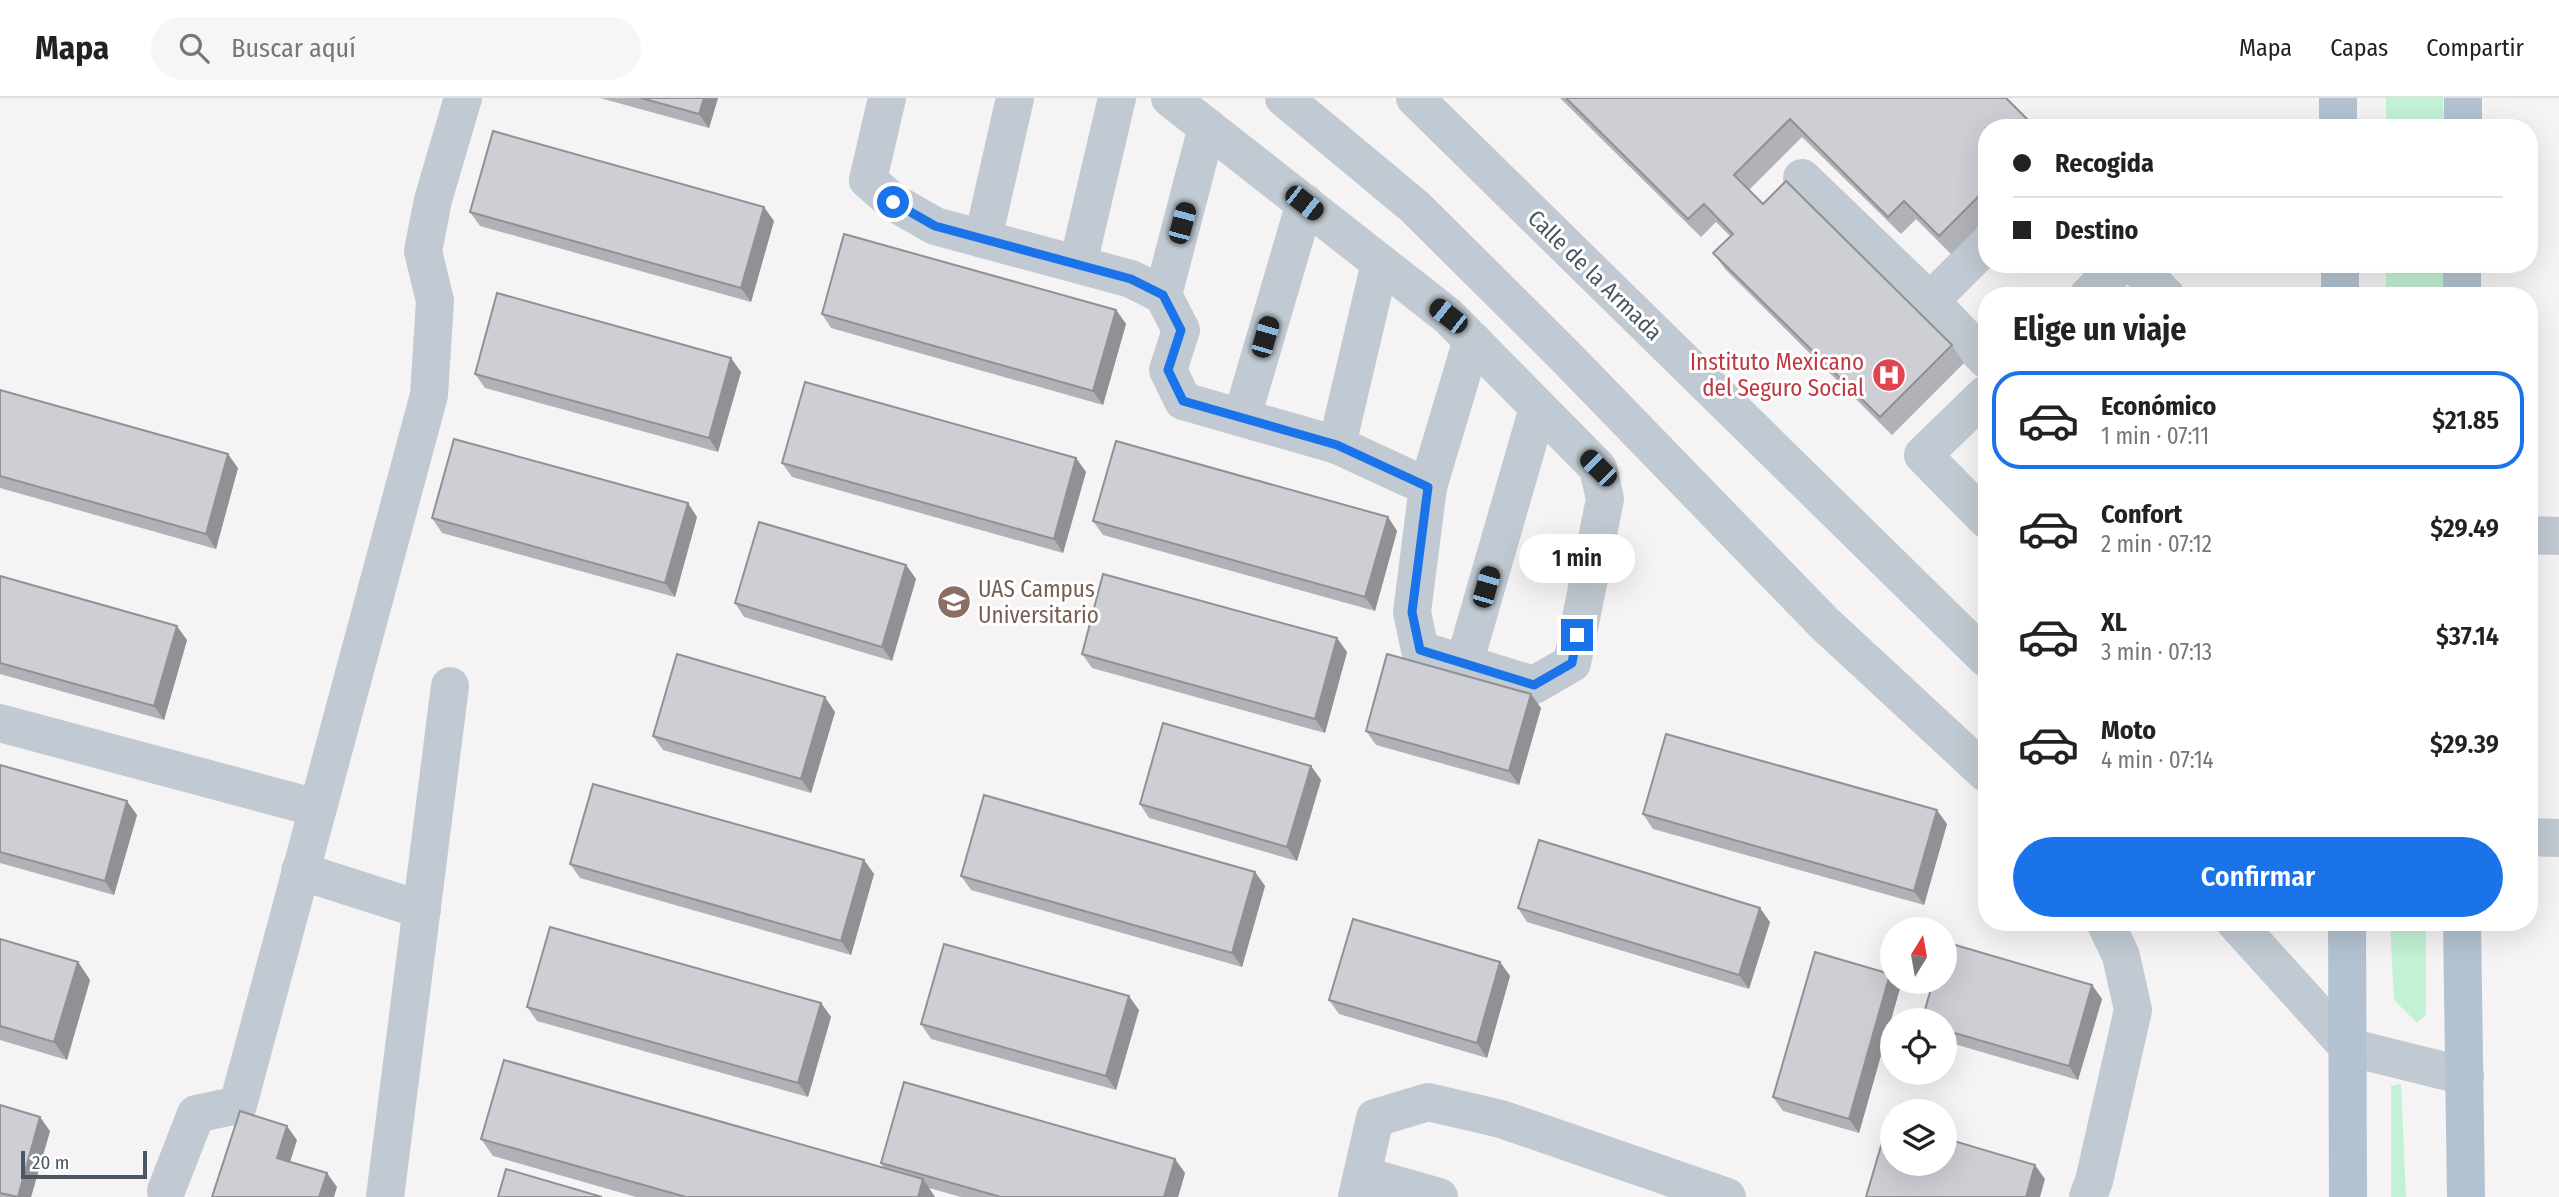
<!DOCTYPE html>
<html lang="es">
<meta charset="utf-8">
<style>
body{margin:0;font-family:"Fira Sans Condensed",sans-serif;background:#f6f6f6;color:#222;height:100vh;display:flex;flex-direction:column;font-size:26px;white-space:nowrap}
*{box-sizing:border-box;margin:0}
p{font-size:23px;color:#767676}
.icon{flex:none;width:38px;height:38px;fill:none;stroke:currentColor;stroke-width:2;stroke-linecap:round;stroke-linejoin:round}
.map{position:relative;flex:1;overflow:hidden}
.drawer{position:absolute;left:1978px;top:189px;width:560px;height:644px;display:flex;flex-direction:column;background:#fff;border-radius:28px;box-shadow:0 7px 28px #0002}
.drawer>*{flex:none}
.guide{position:absolute;left:1978px;top:21px;width:560px;height:154px;border-radius:28px;box-shadow:0 7px 28px #0002;display:grid;align-content:center;height:154px;padding:0 35px;background:#fff}
.needle{width:46px;rotate:11deg}
.tools{position:absolute;left:1880px;top:819px;display:grid;gap:14px}
.tools a{display:grid;place-items:center;width:77px;height:77px;border-radius:50%;background:#fff;box-shadow:0 7px 28px #0002;font-size:35px}
.scale{position:absolute;left:21px;bottom:18px;width:126px;box-sizing:border-box;padding-left:7px;border:4px solid #4a5661;border-top:0;font-size:19px;line-height:24px;white-space:nowrap;color:#4a5661;-webkit-text-stroke:5px #fff;paint-order:stroke}
.end{position:absolute;width:32px;height:32px;margin:-16px;border:9px solid #1a73e8;background:#fff;box-shadow:0 0 0 4px #fff}
.from{border-radius:50%}
.bubble{position:absolute;height:49px;border-radius:24px;background:#fff;box-shadow:0 7px 28px #0002;font-size:23px;font-weight:600;line-height:49px;text-align:center}
.car{position:absolute;width:21px;height:42px;margin:-21px -10px;border-radius:9px;box-shadow:0 0 5px 2px #0007;background:linear-gradient(#222 24%,#8ab4d8 0 40%,#222 0 76%,#8ab4d8 0 86%,#222 0)}
.guide b{display:flex;align-items:center;gap:24px;height:66px;font-size:26px}
.guide b+b{border-top:2px solid #e0e0e0}
.guide i{width:18px;height:18px;background:#222}
ul{padding:0;list-style:none}
li{display:flex;align-items:center;gap:21px;height:98px;margin:0 14px 10px;padding:0 21px;border:4px solid transparent;border-radius:28px}
li div{flex:1}
li b{display:block;font-size:26px}
li em{font-style:normal;font-weight:600}
li.on{border-color:#1a73e8}
li>.icon{width:63px;height:63px;stroke-width:1.5}
h2{padding:0 35px;font-size:32px;line-height:84px}
.action{display:flex;gap:14px;margin-top:auto;padding:14px 35px}
.action a{flex:1;height:80px;border-radius:42px;background:#1a73e8;color:#fff;font-size:28px;font-weight:600;line-height:80px;text-align:center}
header{display:flex;align-items:center;gap:42px;box-sizing:border-box;height:98px;padding:0 35px;background:#fff;border-bottom:2px solid #e0e0e0}
header strong{font-size:33px}
nav{display:flex;gap:38px;margin-inline-start:auto;font-size:24px}
.search{width:490px;height:63px;background:#f6f6f6;display:flex;align-items:center;gap:18px;box-sizing:border-box;padding:0 24px;border-radius:38px;color:#767676;font-size:26px}
.map>svg:first-child{display:block}
</style>
<header>
<strong>Mapa</strong>
<div class="search"><svg class="icon" aria-label="search" viewBox="0 0 24 24"><circle cx="10" cy="10" r="6"/><path d="M15 15l6 6"/></svg>Buscar aquí</div>
<nav><a>Mapa</a><a>Capas</a><a>Compartir</a></nav>
</header>
<div class="map">
<svg width="2559" height="1099" viewBox="0 0 2559 1099">
<rect width="100%" height="100%" fill="#f5f3f3"/>
<g fill="#c3f1d5">
<path d="M2386,0H2443L2444,30H2386Z"/>
<path d="M2386,166H2446L2447,198H2386Z"/>
<path d="M2390,824H2426V917L2417,925L2394,902Z"/>
<path d="M2401,986L2406,1099H2391V988Z"/>
</g>
<g fill="none" stroke-linecap="round" stroke-linejoin="round">
<g stroke="#c1cad2" stroke-width="38">
<path d="M887,0L868,82L893,104L935,128L1131,181L1163,197L1181,232L1168,272L1183,303L1337,347L1428,389L1412,514L1420,552L1534,587L1572,565L1605,401L1598,370L1448,218L1170,0"/>
<path d="M1284,0L1415,109L1566,259L1824,525L1986,675"/>
<path d="M1415,0L1986,560"/>
<path d="M1802,80L1930,203L1986,261"/>
<path d="M983,141L1015,0"/>
<path d="M1078,166L1117,0"/>
<path d="M2134,166L2166,198"/>
<path d="M1163,197L1207,29"/>
<path d="M2088,198L2121,166"/>
<path d="M1930,203L1986,147"/>
<path d="M1986,296L1923,357L1986,421"/>
<path d="M1242,319L1305,105"/>
<path d="M1337,347L1380,165"/>
<path d="M1428,389L1472,242"/>
<path d="M2529,437L2559,438"/>
<path d="M1464,566L1538,310"/>
<path d="M0,625L317,710"/>
<path d="M2529,739L2559,740"/>
<path d="M300,773L422,812"/>
<path d="M2235,824L2348,949L2465,978"/>
<path d="M1362,1077L1439,1099"/>
<path d="M166,1093L196,1016L238,1007L429,297L435,203L423,153L433,102L463,0"/>
<path d="M385,1099L450,588"/>
<path d="M1357,1099L1375,1020L1428,1004L1501,1021L1727,1099"/>
<path d="M2088,1099L2094,1083L2133,912L2121,858L2105,824"/>
</g>
<g stroke="#b3c2d1" stroke-width="38">
<path d="M2338,0V30"/>
<path d="M2463,30V0"/>
<path d="M2340,166V198"/>
<path d="M2462,198V166"/>
<path d="M2347,824L2348,1099"/>
<path d="M2462,824L2466,1099"/>
</g>
</g>
<g fill="#b0b2b7">
<path d="M600,0H718L709,30Z"/>
<path d="M1560,0H2006L1986,30V121L1951,156L1916,121L1901,136L1802,39L1749,92L1763,106L1952,247L1964,265L1892,337L1726,172L1713,155L1730,138L1716,124L1701,139Z"/>
<path d="M470,114L774,123L751,204L480,128Z"/>
<path d="M1116,212L1126,226L1103,307L831,230L822,216Z"/>
<path d="M741,274L718,354L485,290L475,276Z"/>
<path d="M0,292L238,370L216,451L0,390Z"/>
<path d="M1076,360L1086,374L1063,455L792,379L782,365Z"/>
<path d="M697,419L675,499L442,435L432,420Z"/>
<path d="M1388,419L1397,433L1375,513L1103,437L1093,423Z"/>
<path d="M906,467L916,481L892,563L744,519L735,505Z"/>
<path d="M0,478L187,542L164,622L0,576Z"/>
<path d="M1347,554L1325,635L1092,570L1082,556Z"/>
<path d="M1541,610L1519,687L1376,647L1366,633Z"/>
<path d="M835,614L811,695L663,652L653,638Z"/>
<path d="M0,667L137,717L114,797L0,765Z"/>
<path d="M1311,668L1321,682L1297,763L1149,720L1140,706Z"/>
<path d="M1643,716L1947,726L1924,807L1653,731Z"/>
<path d="M864,762L874,776L851,857L580,780L570,766Z"/>
<path d="M1255,774L1265,788L1242,869L971,792L961,778Z"/>
<path d="M1518,810L1770,824L1749,891L1527,824Z"/>
<path d="M0,841L78,864L90,882L67,962L0,942Z"/>
<path d="M1500,864L1510,878L1487,960L1339,916L1329,902Z"/>
<path d="M1890,876L1892,878V884L1900,890L1859,1035L1783,1013L1773,999Z"/>
<path d="M2092,887L2102,901L2078,982L1944,943V922Z"/>
<path d="M821,905L831,919L808,999L537,923L527,909Z"/>
<path d="M1139,912L1116,992L931,941L921,926Z"/>
<path d="M0,1007L50,1033L31,1099H0Z"/>
<path d="M481,1041L884,1070L881,1065L1175,1061L1185,1075L1178,1099H961L929,1090L935,1099H636L493,1058Z"/>
</g>
<g fill="#909195">
<path d="M704,0H718L709,30L699,16Z"/>
<path d="M764,109L774,123L751,204L741,190Z"/>
<path d="M1116,212L1126,226L1103,307L1093,293Z"/>
<path d="M731,260L741,274L718,354L709,340Z"/>
<path d="M228,356L238,370L216,451L206,436Z"/>
<path d="M1076,360L1086,374L1063,455L1054,441Z"/>
<path d="M688,405L697,419L675,499L665,485Z"/>
<path d="M1388,419L1397,433L1375,513L1365,499Z"/>
<path d="M906,467L916,481L892,563L882,549Z"/>
<path d="M177,528L187,542L164,622L154,608Z"/>
<path d="M1337,540L1347,554L1325,635L1315,621Z"/>
<path d="M1531,596L1541,610L1519,687L1509,673Z"/>
<path d="M825,599L835,614L811,695L801,681Z"/>
<path d="M1311,668L1321,682L1297,763L1287,749Z"/>
<path d="M127,703L137,717L114,797L105,783Z"/>
<path d="M1937,712L1947,726L1924,807L1914,793Z"/>
<path d="M864,762L874,776L851,857L841,843Z"/>
<path d="M1255,774L1265,788L1242,869L1232,855Z"/>
<path d="M1760,810L1770,824L1749,891L1739,877Z"/>
<path d="M78,864L90,882L67,962L54,944Z"/>
<path d="M1500,864L1510,878L1487,960L1477,945Z"/>
<path d="M1890,876L1892,878V884H1895L1900,890L1859,1035L1849,1021Z"/>
<path d="M2092,887L2102,901L2078,982L2069,968Z"/>
<path d="M1129,898L1139,912L1116,992L1106,978Z"/>
<path d="M821,905L831,919L808,999L798,985Z"/>
<path d="M40,1019L50,1033L31,1099H18Z"/>
<path d="M287,1028L297,1042L287,1074L277,1060Z"/>
<path d="M1175,1061L1185,1075L1178,1099H1164Z"/>
<path d="M2035,1067L2045,1081L2040,1099H2026Z"/>
<path d="M327,1075L337,1089L334,1099H319Z"/>
<path d="M923,1081L935,1099H918Z"/>
</g>
<g fill="#cdcfd5" stroke="#909195" stroke-width="2">
<path d="M641,0H704L699,16Z"/>
<path d="M1566,0H2006L2036,30H1986V91L1939,138L1904,103L1888,119L1790,21L1734,77L1763,106L1786,83L1952,247L1880,319L1713,155L1733,136L1704,106L1688,121Z"/>
<path d="M493,33L764,109L741,190L470,114Z"/>
<path d="M844,136L1116,212L1093,293L822,216Z"/>
<path d="M497,195L731,260L709,340L475,276Z"/>
<path d="M805,284L1076,360L1054,441L782,365Z"/>
<path d="M0,292L228,356L206,436L0,378Z"/>
<path d="M454,341L688,405L665,485L432,420Z"/>
<path d="M1116,343L1388,419L1365,499L1093,423Z"/>
<path d="M759,424L906,467L882,549L735,505Z"/>
<path d="M1103,476L1337,540L1315,621L1082,556Z"/>
<path d="M0,478L177,528L154,608L0,565Z"/>
<path d="M677,556L825,599L801,681L653,638Z"/>
<path d="M1387,556L1531,596L1509,673L1366,633Z"/>
<path d="M1163,625L1311,668L1287,749L1140,706Z"/>
<path d="M1666,636L1937,712L1914,793L1643,716Z"/>
<path d="M0,667L127,703L105,783L0,754Z"/>
<path d="M593,686L864,762L841,843L570,766Z"/>
<path d="M984,697L1255,774L1232,855L961,778Z"/>
<path d="M1539,742L1760,810L1739,877L1518,810Z"/>
<path d="M1353,821L1500,864L1477,945L1329,902Z"/>
<path d="M550,829L821,905L798,985L527,909Z"/>
<path d="M0,841L78,864L54,944L0,928Z"/>
<path d="M1945,844L2092,887L2069,968L1944,932V922H1922L1933,884H1944Z"/>
<path d="M944,846L1129,898L1106,978L921,926Z"/>
<path d="M1815,854L1890,876L1849,1021L1773,999Z"/>
<path d="M504,962L923,1081L918,1099H686L481,1041Z"/>
<path d="M904,984L1175,1061L1164,1099H1001L881,1065Z"/>
<path d="M0,1007L40,1019L18,1099L0,1095Z"/>
<path d="M240,1013L287,1028L277,1060L327,1075L319,1099H212Z"/>
<path d="M1888,1024L1892,1025V1066H1944V1040L2035,1067L2026,1099H1866Z"/>
<path d="M506,1071L602,1099H498Z"/>
</g>
<g fill="none" stroke-linecap="round" stroke-linejoin="round">
<path stroke="#1a73e8" stroke-width="9" d="M893,104L935,128L1131,181L1163,197L1181,232L1168,272L1183,303L1337,347L1428,389L1412,514L1420,552L1534,587L1572,565L1577,537"/>
</g>
<defs>
<g id="hospital-disc" transform="scale(1.75)"><circle r="9.5" fill="#e0444e" stroke="#fff"/><path d="M-5-5h3v3.5h4V-5h3V5h-3V1.5h-4V5h-3Z" fill="#fff"/></g>
<g id="university-disc" transform="scale(1.75)"><circle r="9.5" fill="#8d6e63" stroke="#fff"/><path d="M0-5L7-2L0 1L-7-2ZM-4 1L0 2.5L4 1V4Q0 6-4 4Z" fill="#fff"/></g>
</defs>
<g fill-rule="evenodd">
<use href="#hospital-disc" x="1889" y="277"/>
<use href="#university-disc" x="954" y="504"/>
</g>
<g text-anchor="middle" stroke-width="6" stroke-linejoin="round" paint-order="stroke">
<g font-size="23" fill="#4a5661" stroke="#fff">
<text transform="translate(1595 177) rotate(44)" y="8">Calle de la Armada</text>
</g>
<g font-size="23" fill="#be3a42" stroke="#fff" text-anchor="end">
<text x="1864" y="272">Instituto Mexicano<tspan x="1864" dy="26">del Seguro Social</tspan></text>
</g>
<g font-size="23" fill="#785e54" stroke="#fff" text-anchor="start">
<text x="978" y="499">UAS Campus<tspan x="978" dy="26">Universitario</tspan></text>
</g>
</g>
</svg>
<div class="tools">
<a><svg class="needle" viewBox="-14 -14 28 28"><path d="M0-13l5 13h-10z" fill="#e53935"/><path d="M0 13l5-13h-10z" fill="#767676"/></svg></a>
<a><svg class="icon" aria-label="locate" viewBox="0 0 24 24"><circle cx="12" cy="12" r="6"/><path d="M12 2v4M12 18v4M2 12h4M18 12h4"/></svg></a>
<a><svg class="icon" aria-label="layers" viewBox="0 0 24 24"><path d="M12 4l9 5-9 5-9-5zM3 14l9 5 9-5"/></svg></a>
</div>
<div class="scale">20 m</div>
<i class="end from" style="left:893px;top:104px"></i>
<i class="end" style="left:1577px;top:537px"></i>
<div class="bubble" style="left:1519px;top:436px;width:116px">1 min</div>
<i class="car" style="left:1304px;top:105px;rotate:128deg"></i>
<i class="car" style="left:1182px;top:125px;rotate:15deg"></i>
<i class="car" style="left:1448px;top:218px;rotate:308deg"></i>
<i class="car" style="left:1265px;top:239px;rotate:16deg"></i>
<i class="car" style="left:1598px;top:370px;rotate:315deg"></i>
<i class="car" style="left:1486px;top:489px;rotate:16deg"></i>
<div class="guide">
<b><i class="from"></i>Recogida</b>
<b><i></i>Destino</b>
</div>
<section class="drawer">
<h2>Elige un viaje</h2>
<ul>
<li class="on"><svg class="icon" aria-label="car" viewBox="0 0 24 24"><path d="M5 17H2v-5l4-1 3-4h7l3 4 3 1v5h-3M9 17h6M6 11h13"/><circle cx="7" cy="17" r="2"/><circle cx="17" cy="17" r="2"/></svg><div><b>Económico</b><p>1 min · 07:11</p></div><em>$21.85</em></li>
<li><svg class="icon" aria-label="car" viewBox="0 0 24 24"><path d="M5 17H2v-5l4-1 3-4h7l3 4 3 1v5h-3M9 17h6M6 11h13"/><circle cx="7" cy="17" r="2"/><circle cx="17" cy="17" r="2"/></svg><div><b>Confort</b><p>2 min · 07:12</p></div><em>$29.49</em></li>
<li><svg class="icon" aria-label="car" viewBox="0 0 24 24"><path d="M5 17H2v-5l4-1 3-4h7l3 4 3 1v5h-3M9 17h6M6 11h13"/><circle cx="7" cy="17" r="2"/><circle cx="17" cy="17" r="2"/></svg><div><b>XL</b><p>3 min · 07:13</p></div><em>$37.14</em></li>
<li><svg class="icon" aria-label="car" viewBox="0 0 24 24"><path d="M5 17H2v-5l4-1 3-4h7l3 4 3 1v5h-3M9 17h6M6 11h13"/><circle cx="7" cy="17" r="2"/><circle cx="17" cy="17" r="2"/></svg><div><b>Moto</b><p>4 min · 07:14</p></div><em>$29.39</em></li>
</ul>
<div class="action"><a>Confirmar</a></div>
</section>
</div>
